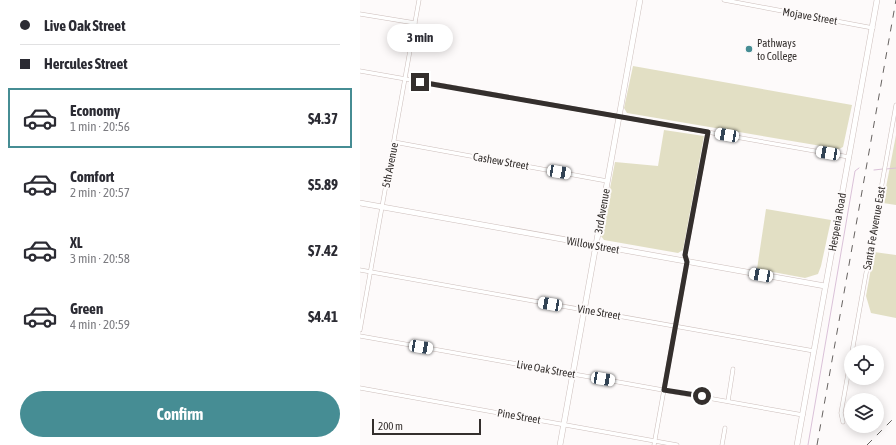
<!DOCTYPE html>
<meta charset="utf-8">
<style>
body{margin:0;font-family:"Asap Condensed",sans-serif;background:#f7f7f7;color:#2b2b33;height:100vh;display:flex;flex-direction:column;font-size:15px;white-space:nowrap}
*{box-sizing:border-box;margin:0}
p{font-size:13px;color:#7c7c81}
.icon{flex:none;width:22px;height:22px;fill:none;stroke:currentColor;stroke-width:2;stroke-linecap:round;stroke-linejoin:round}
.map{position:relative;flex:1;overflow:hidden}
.sheet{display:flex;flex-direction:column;background:#fff;width:360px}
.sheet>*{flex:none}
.guide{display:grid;align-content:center;height:88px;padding:0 20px;background:#fff}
.controls{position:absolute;left:484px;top:345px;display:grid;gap:8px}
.controls a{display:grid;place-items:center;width:40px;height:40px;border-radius:50%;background:#fff;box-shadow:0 2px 10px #0003;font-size:20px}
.scale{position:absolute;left:12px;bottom:10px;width:109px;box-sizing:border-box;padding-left:4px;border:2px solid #342f2d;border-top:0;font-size:11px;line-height:14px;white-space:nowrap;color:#342f2d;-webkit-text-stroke:3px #fdfafa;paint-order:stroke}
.end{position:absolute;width:18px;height:18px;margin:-9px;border:5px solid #342f2d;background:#fff;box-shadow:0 0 0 2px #fff}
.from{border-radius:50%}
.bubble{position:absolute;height:28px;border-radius:14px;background:#fff;box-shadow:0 2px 10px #0003;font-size:13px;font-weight:700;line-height:28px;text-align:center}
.car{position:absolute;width:12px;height:24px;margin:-12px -6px;border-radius:5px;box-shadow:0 0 3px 1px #0007;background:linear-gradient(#fff 24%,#345 0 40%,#fff 0 76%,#345 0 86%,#fff 0)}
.guide b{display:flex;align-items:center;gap:14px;height:38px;font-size:15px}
.guide b+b{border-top:1px solid #e1e1e2}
.guide i{width:10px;height:10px;background:#2b2b33}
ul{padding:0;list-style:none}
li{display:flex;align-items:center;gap:12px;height:60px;margin:0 8px 6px;padding:0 12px;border:2px solid transparent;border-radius:0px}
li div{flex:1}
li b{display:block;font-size:15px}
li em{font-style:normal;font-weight:700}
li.selected{border-color:#468d94}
li>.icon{width:36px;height:36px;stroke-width:1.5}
.primary-button{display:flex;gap:8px;margin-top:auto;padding:8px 20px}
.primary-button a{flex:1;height:46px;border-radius:24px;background:#468d94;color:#fff;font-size:16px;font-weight:700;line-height:46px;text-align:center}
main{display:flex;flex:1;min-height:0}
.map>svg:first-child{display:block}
</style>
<main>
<section class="sheet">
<div class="guide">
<b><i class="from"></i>Live Oak Street</b>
<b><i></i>Hercules Street</b>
</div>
<ul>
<li class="selected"><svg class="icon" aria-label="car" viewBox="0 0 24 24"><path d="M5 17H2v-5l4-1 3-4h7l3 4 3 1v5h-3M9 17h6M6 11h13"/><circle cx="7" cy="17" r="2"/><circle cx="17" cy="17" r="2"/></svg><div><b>Economy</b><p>1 min · 20:56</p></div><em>$4.37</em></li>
<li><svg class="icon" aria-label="car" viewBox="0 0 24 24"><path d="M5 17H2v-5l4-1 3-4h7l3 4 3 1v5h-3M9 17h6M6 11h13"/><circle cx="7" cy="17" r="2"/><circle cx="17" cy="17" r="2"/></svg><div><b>Comfort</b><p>2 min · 20:57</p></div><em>$5.89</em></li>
<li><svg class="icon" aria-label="car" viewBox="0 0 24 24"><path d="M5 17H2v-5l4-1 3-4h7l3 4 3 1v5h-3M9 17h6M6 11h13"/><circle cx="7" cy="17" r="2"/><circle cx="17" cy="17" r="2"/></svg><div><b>XL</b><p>3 min · 20:58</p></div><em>$7.42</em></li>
<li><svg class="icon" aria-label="car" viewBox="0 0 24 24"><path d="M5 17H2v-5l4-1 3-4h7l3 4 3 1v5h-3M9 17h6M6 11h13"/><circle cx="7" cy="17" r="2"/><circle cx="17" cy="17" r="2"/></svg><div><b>Green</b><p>4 min · 20:59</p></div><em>$4.41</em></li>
</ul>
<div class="primary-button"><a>Confirm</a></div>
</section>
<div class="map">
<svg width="536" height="445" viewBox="0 0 536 445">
<rect width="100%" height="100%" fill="#fdfafa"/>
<g fill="#e2dfc4">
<path d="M273,66L492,105L483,147L479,149L267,113L264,108Z"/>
<path d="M304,130L344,136L323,250L318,253L244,240L241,236L255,162L298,166Z"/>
<path d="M536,135V205L523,203Z"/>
<path d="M406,209L471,220L461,266L458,274L445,278L397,269Z"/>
<path d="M514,252L536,255V318L511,313L506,296Z"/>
</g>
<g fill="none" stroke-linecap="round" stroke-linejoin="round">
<g stroke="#dac1d8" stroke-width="1">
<path d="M526,169L536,168"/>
<path d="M514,170L523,169"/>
<path d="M448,445L495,171L499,168"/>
</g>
<g stroke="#ccbebb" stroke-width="4.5">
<g id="street">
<path d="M364,0L513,28"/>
<path d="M0,14L55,23"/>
<path d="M0,71L489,157"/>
<path d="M34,142L247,181"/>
<path d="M0,270L454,351"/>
<path d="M0,330L59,0"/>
<path d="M0,336L443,415"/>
<path d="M492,352L536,105"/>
<path d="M0,388L317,445"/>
<path d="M368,401L373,369"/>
<path d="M483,422L481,413L491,357"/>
<path d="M294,445L327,262L325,255L348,132"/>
<path d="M362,445L365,428"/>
</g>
</g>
<g stroke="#ccbebb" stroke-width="6">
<g id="secondary">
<path d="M0,203L465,286"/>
<path d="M200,445L280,0"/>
<path d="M437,445L517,0"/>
</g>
</g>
<use href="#street" stroke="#fff" stroke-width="3.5"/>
<use href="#secondary" stroke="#fff" stroke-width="5"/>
<g stroke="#666260" stroke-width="1" stroke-dasharray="7 7" stroke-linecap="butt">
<path d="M457,445L536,0"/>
<path d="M507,445L536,416"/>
</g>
</g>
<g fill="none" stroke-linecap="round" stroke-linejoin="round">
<path stroke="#342f2d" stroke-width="5" d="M60,82L348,132L325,255L327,262L304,390L342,396"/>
</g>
<circle fill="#468d94" stroke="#fdfafa" stroke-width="1.5" cx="389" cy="49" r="4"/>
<g text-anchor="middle" stroke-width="4" stroke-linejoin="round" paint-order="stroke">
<g font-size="11" fill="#342f2d" stroke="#fdfafa">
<text transform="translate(450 16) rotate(10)" y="4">Mojave Street</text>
<text transform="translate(141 161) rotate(10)" y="4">Cashew Street</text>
<text transform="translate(30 165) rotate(-79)" y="4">5th Avenue</text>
<text transform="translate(242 211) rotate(-80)" y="4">3rd Avenue</text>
<text transform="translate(477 222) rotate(-80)" y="4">Hesperia Road</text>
<text transform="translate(514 228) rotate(-80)" y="4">Santa Fe Avenue East</text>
<text transform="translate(233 245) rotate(10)" y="4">Willow Street</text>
<text transform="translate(239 312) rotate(10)" y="4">Vine Street</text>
<text transform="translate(186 369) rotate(10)" y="4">Live Oak Street</text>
<text transform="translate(159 416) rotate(10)" y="4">Pine Street</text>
</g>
<g font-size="11" fill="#342f2d" stroke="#fdfafa" text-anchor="start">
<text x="397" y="47">Pathways<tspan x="397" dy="13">to College</tspan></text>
</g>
</g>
</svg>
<div class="controls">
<a><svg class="icon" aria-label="locate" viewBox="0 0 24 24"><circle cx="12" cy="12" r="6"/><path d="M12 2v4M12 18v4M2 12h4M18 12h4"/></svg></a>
<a><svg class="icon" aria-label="layers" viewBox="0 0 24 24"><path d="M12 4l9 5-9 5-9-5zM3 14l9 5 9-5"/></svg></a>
</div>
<div class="scale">200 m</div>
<i class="end from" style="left:342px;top:396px"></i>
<i class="end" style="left:60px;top:82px"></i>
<div class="bubble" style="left:27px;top:24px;width:66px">3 min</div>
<i class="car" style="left:367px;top:135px;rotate:280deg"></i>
<i class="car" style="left:468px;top:153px;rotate:280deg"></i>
<i class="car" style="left:199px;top:172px;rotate:100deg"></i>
<i class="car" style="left:401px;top:275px;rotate:280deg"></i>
<i class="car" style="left:190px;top:304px;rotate:280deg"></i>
<i class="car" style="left:61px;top:347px;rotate:100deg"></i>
<i class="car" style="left:243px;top:379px;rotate:100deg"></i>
</div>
</main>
